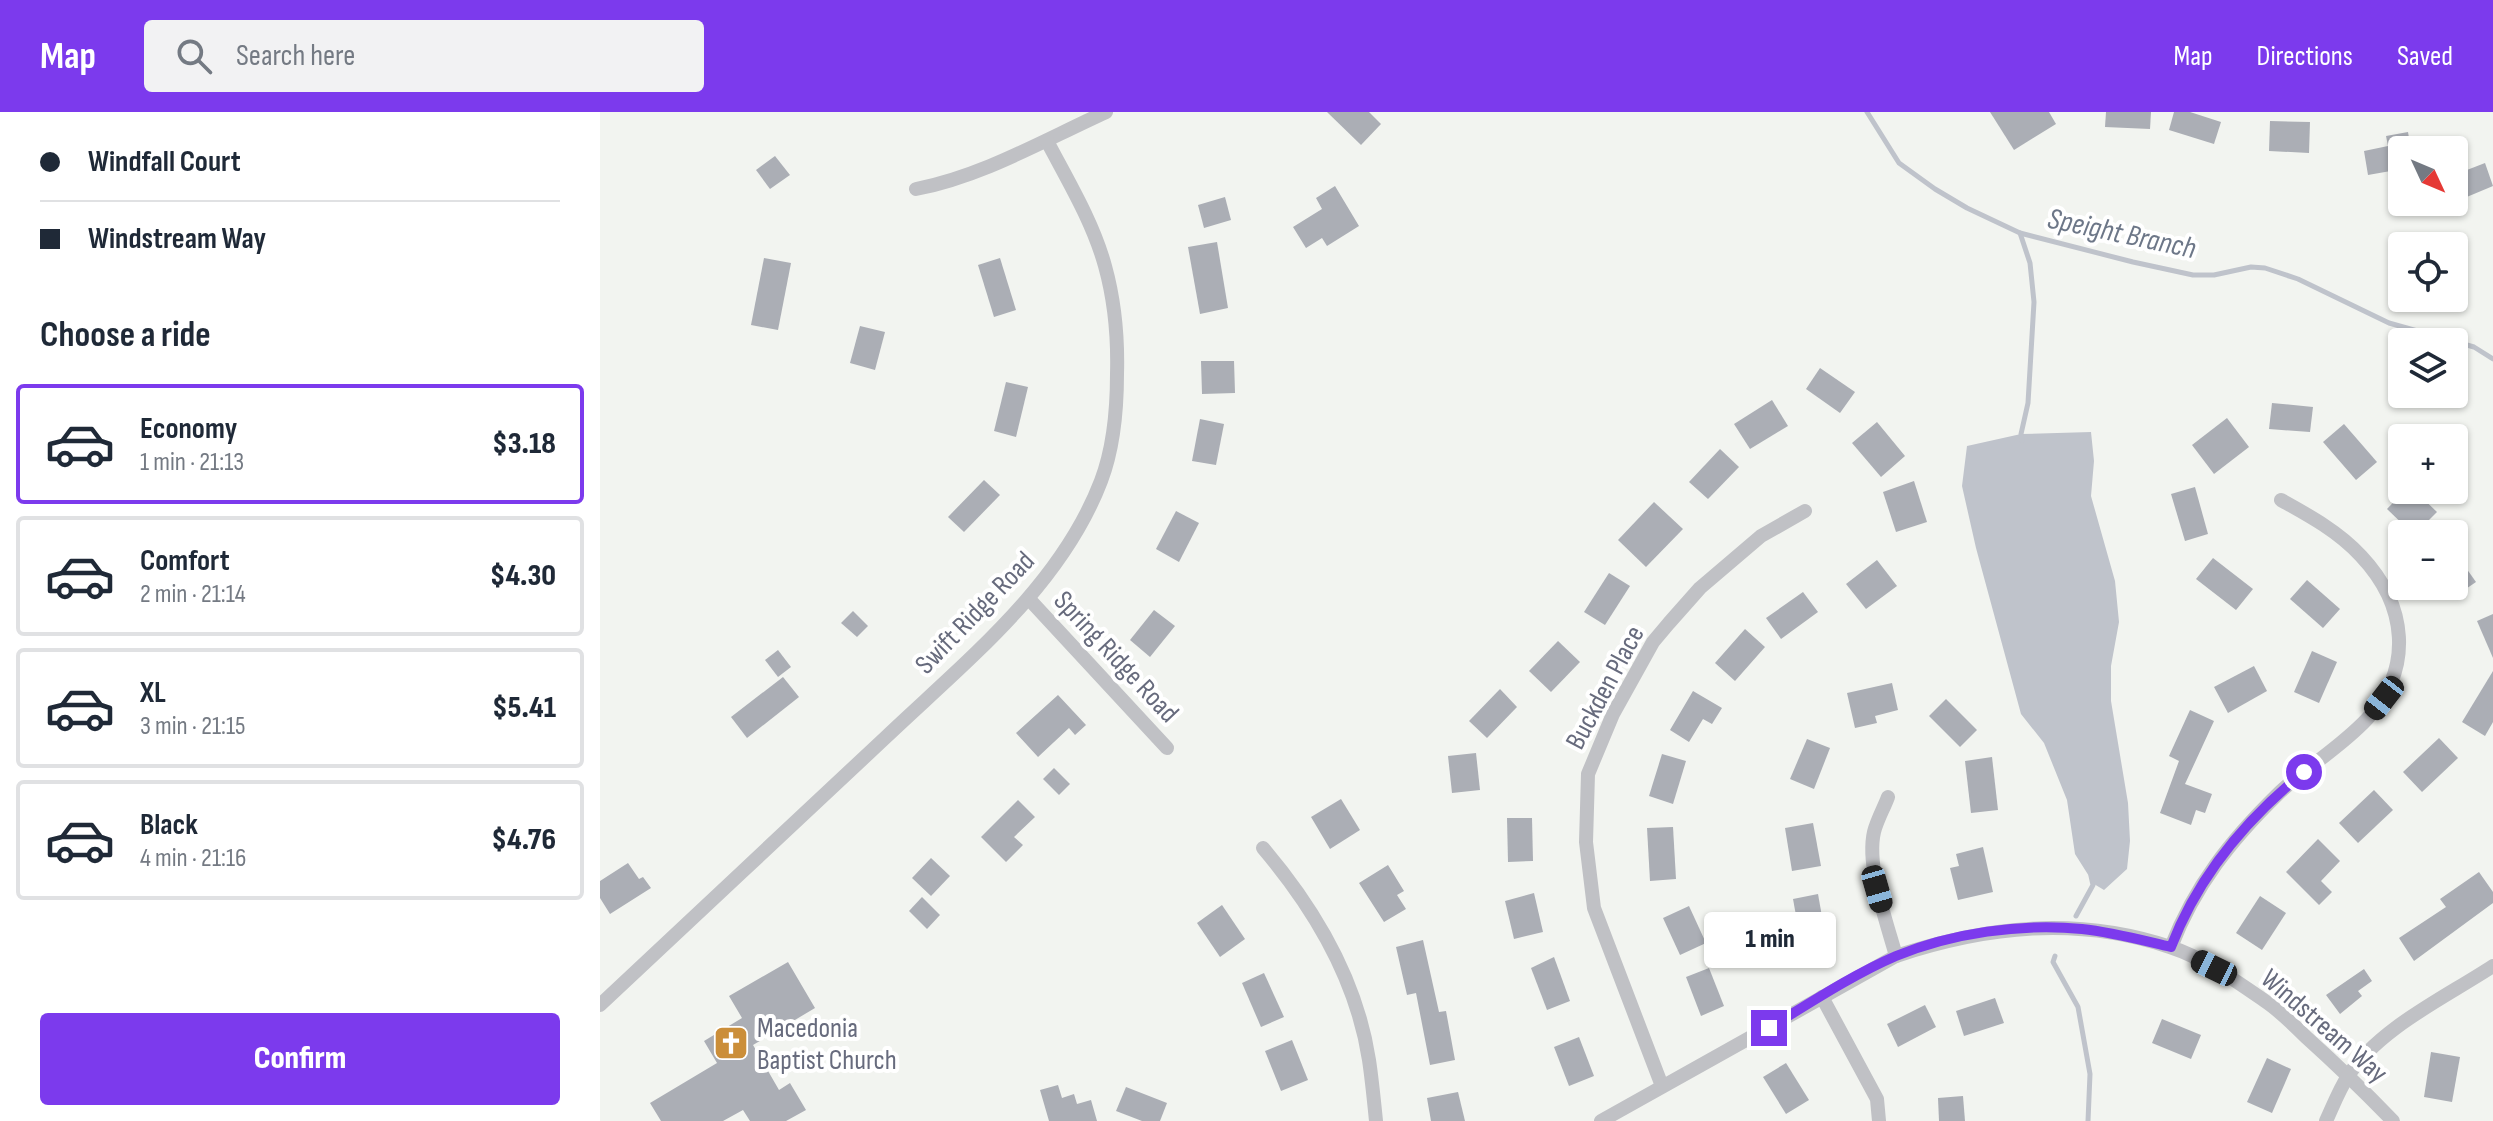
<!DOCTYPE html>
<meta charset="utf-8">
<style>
body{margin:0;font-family:"Sofia Sans Condensed",sans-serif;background:#f2f2f3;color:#1f2937;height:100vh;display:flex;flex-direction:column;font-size:30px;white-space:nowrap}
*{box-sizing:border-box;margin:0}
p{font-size:26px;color:#747a83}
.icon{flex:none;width:44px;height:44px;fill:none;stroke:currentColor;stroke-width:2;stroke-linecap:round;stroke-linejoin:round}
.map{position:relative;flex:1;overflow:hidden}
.details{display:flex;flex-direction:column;background:#fff;width:600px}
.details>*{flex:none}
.banner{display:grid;align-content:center;height:176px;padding:0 40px;background:#fff}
.needle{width:52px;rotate:134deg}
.controls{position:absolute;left:1788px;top:24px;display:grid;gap:16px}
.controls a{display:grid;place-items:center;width:80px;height:80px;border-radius:8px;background:#fff;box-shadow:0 2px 6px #0004;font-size:40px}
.end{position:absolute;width:36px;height:36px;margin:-18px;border:10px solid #7c3aed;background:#fff;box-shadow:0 0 0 4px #fff}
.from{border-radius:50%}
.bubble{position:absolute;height:56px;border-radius:8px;background:#fff;box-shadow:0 2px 6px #0004;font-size:26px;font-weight:800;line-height:56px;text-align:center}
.car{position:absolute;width:24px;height:48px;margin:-24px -12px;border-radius:10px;box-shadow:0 0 6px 2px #0007;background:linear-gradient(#222 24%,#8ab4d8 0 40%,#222 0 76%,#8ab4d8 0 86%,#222 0)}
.banner b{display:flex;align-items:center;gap:28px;height:76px;font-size:30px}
.banner b+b{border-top:2px solid #e0e1e3}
.banner i{width:20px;height:20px;background:#1f2937}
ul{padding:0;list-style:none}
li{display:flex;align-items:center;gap:24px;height:120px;margin:0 16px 12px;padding:0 24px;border:4px solid #e0e1e3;border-radius:8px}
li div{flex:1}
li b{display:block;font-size:30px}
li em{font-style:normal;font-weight:800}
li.active{border-color:#7c3aed}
li>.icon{width:72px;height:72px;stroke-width:1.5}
h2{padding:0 40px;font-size:36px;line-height:96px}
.action{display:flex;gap:16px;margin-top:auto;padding:16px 40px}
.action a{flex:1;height:92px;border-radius:8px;background:#7c3aed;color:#fff;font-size:32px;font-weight:800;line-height:92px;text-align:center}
header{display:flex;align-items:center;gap:48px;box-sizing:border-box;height:112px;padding:0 40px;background:#7c3aed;color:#fff}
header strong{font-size:38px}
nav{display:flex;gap:44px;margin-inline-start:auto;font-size:28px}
.search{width:560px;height:72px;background:#f2f2f3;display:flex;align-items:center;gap:20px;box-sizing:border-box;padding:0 28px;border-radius:8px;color:#747a83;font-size:30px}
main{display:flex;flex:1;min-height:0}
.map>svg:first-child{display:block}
</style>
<header>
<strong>Map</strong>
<div class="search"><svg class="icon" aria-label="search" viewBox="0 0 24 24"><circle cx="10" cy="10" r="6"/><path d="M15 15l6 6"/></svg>Search here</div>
<nav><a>Map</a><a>Directions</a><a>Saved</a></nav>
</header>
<main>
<section class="details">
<div class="banner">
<b><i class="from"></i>Windfall Court</b>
<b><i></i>Windstream Way</b>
</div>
<h2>Choose a ride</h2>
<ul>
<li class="active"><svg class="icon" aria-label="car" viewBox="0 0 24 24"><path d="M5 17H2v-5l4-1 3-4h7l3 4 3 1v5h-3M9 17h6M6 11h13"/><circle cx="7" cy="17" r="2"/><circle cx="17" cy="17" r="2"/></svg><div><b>Economy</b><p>1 min · 21:13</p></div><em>$3.18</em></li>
<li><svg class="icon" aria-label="car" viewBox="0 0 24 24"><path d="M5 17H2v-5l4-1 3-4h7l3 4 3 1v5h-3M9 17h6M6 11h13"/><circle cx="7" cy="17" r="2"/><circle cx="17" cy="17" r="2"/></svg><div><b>Comfort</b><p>2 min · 21:14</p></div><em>$4.30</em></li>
<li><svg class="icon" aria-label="car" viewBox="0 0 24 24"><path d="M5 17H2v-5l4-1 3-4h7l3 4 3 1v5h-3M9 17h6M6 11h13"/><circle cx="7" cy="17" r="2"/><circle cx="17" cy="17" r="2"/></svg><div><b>XL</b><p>3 min · 21:15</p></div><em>$5.41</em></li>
<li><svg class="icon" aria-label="car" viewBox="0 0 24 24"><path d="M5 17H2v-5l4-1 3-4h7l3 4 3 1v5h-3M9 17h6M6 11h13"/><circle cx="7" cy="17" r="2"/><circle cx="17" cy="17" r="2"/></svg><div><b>Black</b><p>4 min · 21:16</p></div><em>$4.76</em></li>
</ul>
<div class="action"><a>Confirm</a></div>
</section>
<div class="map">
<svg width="1893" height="1009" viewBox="0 0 1893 1009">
<rect width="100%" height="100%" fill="#f2f4f0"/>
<path fill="#bfc3cb" d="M1491,320L1494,349L1491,384L1515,469L1519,510L1511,554V589L1528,691L1530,729L1527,757L1504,778L1494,772L1475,742L1467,688L1444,631L1421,602L1376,436L1362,374L1367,334L1421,322Z"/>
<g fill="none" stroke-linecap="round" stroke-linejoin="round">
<g stroke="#bfc3cb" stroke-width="5">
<path d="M1267,0L1299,51L1335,77L1367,96L1420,121L1533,150L1593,163H1614L1651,155L1665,156L1698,167L1789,211L1874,235L1893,247"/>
<path d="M1420,121L1430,151L1434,190L1428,291L1421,322L1422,329"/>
<path d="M1476,804L1493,773L1491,764"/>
<path d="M1455,844L1453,850L1478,895L1490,962L1488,1009"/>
</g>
</g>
<g fill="#abaeb5">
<path d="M727,0H769L781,12L761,33Z"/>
<path d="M1390,0H1449L1456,12L1414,38Z"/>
<path d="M1506,0H1551L1550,17L1505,15Z"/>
<path d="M1574,0H1590L1621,10L1614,32L1569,18Z"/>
<path d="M1670,9L1710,10L1709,41L1669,39Z"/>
<path d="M1808,20L1811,38H1802V57L1768,63L1764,39L1788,34L1786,24Z"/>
<path d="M175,44L190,63L170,77L156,58Z"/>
<path d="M1885,51L1893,74L1862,87L1854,63Z"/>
<path d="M735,74L759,114L727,134L722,126L706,136L693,115L722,97L716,86Z"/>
<path d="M625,85L631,108L604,116L598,93Z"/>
<path d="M617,130L628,196L600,202L588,135Z"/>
<path d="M164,146L191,151L178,218L151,213Z"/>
<path d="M400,146L416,198L394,205L378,153Z"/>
<path d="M260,214L285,220L275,258L250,251Z"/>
<path d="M601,249H634L635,281L602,282Z"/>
<path d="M1220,256L1255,280L1240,301L1206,277Z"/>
<path d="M406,270L428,275L416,325L394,319Z"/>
<path d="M1172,288L1188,314L1150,337L1134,312Z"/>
<path d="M1672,291L1713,295L1710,320L1669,317Z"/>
<path d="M1627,306L1649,335L1614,362L1592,333Z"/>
<path d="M600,307L624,312L616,353L592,349Z"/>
<path d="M1277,310L1305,344L1281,365L1252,331Z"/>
<path d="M1744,312L1777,350L1756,368L1723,330Z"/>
<path d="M1120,337L1139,355L1108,387L1089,370Z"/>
<path d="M384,368L400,383L364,420L348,405Z"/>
<path d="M1314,369L1327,410L1296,420L1283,380Z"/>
<path d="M1595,375L1608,422L1585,429L1571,382Z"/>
<path d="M1805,378H1814L1837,400L1815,422H1813L1787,397Z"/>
<path d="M1054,390L1083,417L1046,455L1018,428Z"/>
<path d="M576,399L599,411L579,450L556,437Z"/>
<path d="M1854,439L1876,470L1854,485Z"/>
<path d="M1613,446L1653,477L1636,498L1596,467Z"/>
<path d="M1277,448L1297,474L1266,497L1246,472Z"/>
<path d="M1009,461L1030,474L1005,513L984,500Z"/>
<path d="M1707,468L1740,497L1723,516L1690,487Z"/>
<path d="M1203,480L1218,500L1181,527L1166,506Z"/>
<path d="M554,498L575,514L550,545L530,528Z"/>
<path d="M253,499L268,514L257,525L241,511Z"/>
<path d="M1893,502V546L1877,509Z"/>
<path d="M1145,517L1165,535L1135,569L1115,551Z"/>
<path d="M958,529L980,550L951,580L929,559Z"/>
<path d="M178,538L191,555L178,565L165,548Z"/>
<path d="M1712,539L1737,550L1719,591L1694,580Z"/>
<path d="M1654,554L1667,579L1628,601L1614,575Z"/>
<path d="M1893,559V610L1885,624L1862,610Z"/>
<path d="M183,565L199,585L147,626L131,605Z"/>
<path d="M1292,571L1298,598L1275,604L1277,611L1255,616L1247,581Z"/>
<path d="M900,577L917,595L887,626L869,609Z"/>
<path d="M1093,579L1122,596L1112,612L1103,607L1089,630L1070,618Z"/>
<path d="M458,583L486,613L475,623L469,616L438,645L416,621Z"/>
<path d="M1346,587L1377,618L1360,635L1329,604Z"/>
<path d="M1590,598L1614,609L1585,672L1612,682L1605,701L1596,698L1591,713L1560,701L1579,649L1569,644Z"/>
<path d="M1839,626L1858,646L1822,680L1803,660Z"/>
<path d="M1207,627L1230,636L1214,677L1190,667Z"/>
<path d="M876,641L880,678L852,681L848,644Z"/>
<path d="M1062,642L1086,649L1073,692L1049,684Z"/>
<path d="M1392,645L1398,698L1371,701L1365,649Z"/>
<path d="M454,656L470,672L459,683L443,667Z"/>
<path d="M1774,678L1793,698L1758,731L1739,711Z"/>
<path d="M741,687L760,718L730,737L711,705Z"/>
<path d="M418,688L435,705L414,725L423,733L406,750L381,725Z"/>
<path d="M907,706H932L933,749L908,750Z"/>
<path d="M1213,711L1221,754L1192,759L1185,716Z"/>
<path d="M1073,715L1076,767L1050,769L1047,716Z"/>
<path d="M1718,727L1740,749L1721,769L1732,780L1719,793L1686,760Z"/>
<path d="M1383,735L1393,780L1358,788L1350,756L1359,754L1356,742Z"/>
<path d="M331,746L350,764L331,784L312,766Z"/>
<path d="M28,751L39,767L43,765L51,776L10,802L0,786V769Z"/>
<path d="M788,753L804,779L797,783L806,797L784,810L759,771Z"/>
<path d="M1879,760L1893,780V791L1814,849L1799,826L1846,795L1840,787Z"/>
<path d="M934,781L943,820L914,827L905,789Z"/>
<path d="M1218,782L1226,827L1201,831L1193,787Z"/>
<path d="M1660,784L1686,801L1662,838L1636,821Z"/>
<path d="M322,785L340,803L327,817L309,799Z"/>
<path d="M622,793L645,827L620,845L597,811Z"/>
<path d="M1089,794L1106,831L1080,843L1063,806Z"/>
<path d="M823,828L839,900L846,899L855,948L830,953L816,881L807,883L796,835Z"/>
<path d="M954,845L970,889L947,898L931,856Z"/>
<path d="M188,850L215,896L153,933L179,978L190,971L206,998L186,1009H150L143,998L123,1009H61L50,991L117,951L104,929L142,906L129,884Z"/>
<path d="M1109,856L1124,894L1101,904L1086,865Z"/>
<path d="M1764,857L1772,869L1758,879L1762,884L1740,902L1726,883Z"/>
<path d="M664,861L684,905L661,915L642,871Z"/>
<path d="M1395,886L1404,911L1364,924L1356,899Z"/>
<path d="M1325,893L1336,915L1298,935L1287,912Z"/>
<path d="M1562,907L1601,923L1591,947L1552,931Z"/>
<path d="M979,925L994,964L969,974L954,935Z"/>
<path d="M692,928L708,968L681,979L665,939Z"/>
<path d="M1831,940L1860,945L1852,990L1824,985Z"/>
<path d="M1667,946L1691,957L1672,1001L1647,990Z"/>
<path d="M1186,951L1209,988L1186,1002L1163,965Z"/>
<path d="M458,973L462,986L474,982L477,992L491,988L497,1009H449L440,978Z"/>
<path d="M526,975L567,991L560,1009H542L516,999Z"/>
<path d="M858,980L865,1009H831L827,986Z"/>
<path d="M1363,984L1365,1009H1339L1338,986Z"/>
</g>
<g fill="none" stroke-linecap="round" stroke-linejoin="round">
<g stroke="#c0c1c5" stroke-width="14">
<path d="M316,77C383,64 444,28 506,0"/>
<path d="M429,487L567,636"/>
<path d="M1288,685C1284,696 1277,708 1274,720C1266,754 1287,811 1296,844"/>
<path d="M663,736C714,796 757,869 769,948C772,968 774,989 776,1009"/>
<path d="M1571,835C1595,773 1631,728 1678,682C1706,655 1740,636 1767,607C1814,556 1807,493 1761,444C1739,420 1710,404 1681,388"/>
<path d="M1222,885L1277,987L1279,1009"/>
<path d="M0,893C95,804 191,714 286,625C366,549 461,474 501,369C514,335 517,297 517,262C518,226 515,190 505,154C493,110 468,69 447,29"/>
<path d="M1062,974L994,796L986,730L988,662L1013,602L1053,530L1069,511L1100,476L1161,424L1205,399"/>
<path d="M1001,1009L1296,844C1387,814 1477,804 1570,835C1604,846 1636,869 1665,889C1680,899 1693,912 1706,925C1736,952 1765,980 1793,1009"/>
<path d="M1726,1009C1733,994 1739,978 1748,964C1779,916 1846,885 1893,854"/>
</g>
</g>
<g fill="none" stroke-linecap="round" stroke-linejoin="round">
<path stroke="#7c3aed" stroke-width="10" d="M1169,916C1210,891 1252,863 1296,844C1352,821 1421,811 1482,817C1512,820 1541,828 1571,835C1598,764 1645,708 1704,660"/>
</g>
<defs>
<g id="church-square" transform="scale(1.8)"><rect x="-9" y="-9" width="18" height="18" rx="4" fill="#cb8e39" stroke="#fff"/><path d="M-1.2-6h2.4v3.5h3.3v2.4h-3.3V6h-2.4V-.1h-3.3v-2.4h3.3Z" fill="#fff"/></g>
</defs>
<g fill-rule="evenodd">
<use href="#church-square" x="131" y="931"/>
</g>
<g text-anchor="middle" stroke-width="8" stroke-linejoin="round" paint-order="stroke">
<g font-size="28" fill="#676b7d" stroke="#fff">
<text transform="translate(374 500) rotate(-46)" y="10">Swift Ridge Road</text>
<text transform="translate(517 544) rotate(47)" y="10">Spring Ridge Road</text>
<text transform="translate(1004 575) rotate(-62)" y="10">Buckden Place</text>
<text transform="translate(1725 913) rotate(41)" y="10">Windstream Way</text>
</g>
<g font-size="28" fill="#676b7d" stroke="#fff" text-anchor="start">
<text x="157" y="925">Macedonia<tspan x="157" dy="32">Baptist Church</tspan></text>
</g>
<g font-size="30" font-style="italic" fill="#6d7788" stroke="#fff">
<text transform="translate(1522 121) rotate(12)" y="10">Speight Branch</text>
</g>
</g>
</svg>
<div class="controls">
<a><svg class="needle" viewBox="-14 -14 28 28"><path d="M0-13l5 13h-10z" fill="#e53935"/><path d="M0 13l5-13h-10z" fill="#747a83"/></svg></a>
<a><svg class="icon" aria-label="locate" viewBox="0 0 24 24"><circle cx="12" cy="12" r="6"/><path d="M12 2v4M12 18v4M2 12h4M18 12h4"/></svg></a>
<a><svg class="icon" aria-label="layers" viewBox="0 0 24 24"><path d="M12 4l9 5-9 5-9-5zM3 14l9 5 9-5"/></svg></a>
<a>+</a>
<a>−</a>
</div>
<i class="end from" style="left:1704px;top:660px"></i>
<i class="end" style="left:1169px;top:916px"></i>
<div class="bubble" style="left:1104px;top:800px;width:132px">1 min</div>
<i class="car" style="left:1784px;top:586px;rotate:218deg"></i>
<i class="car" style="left:1277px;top:777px;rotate:164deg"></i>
<i class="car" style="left:1614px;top:856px;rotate:296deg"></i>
</div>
</main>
